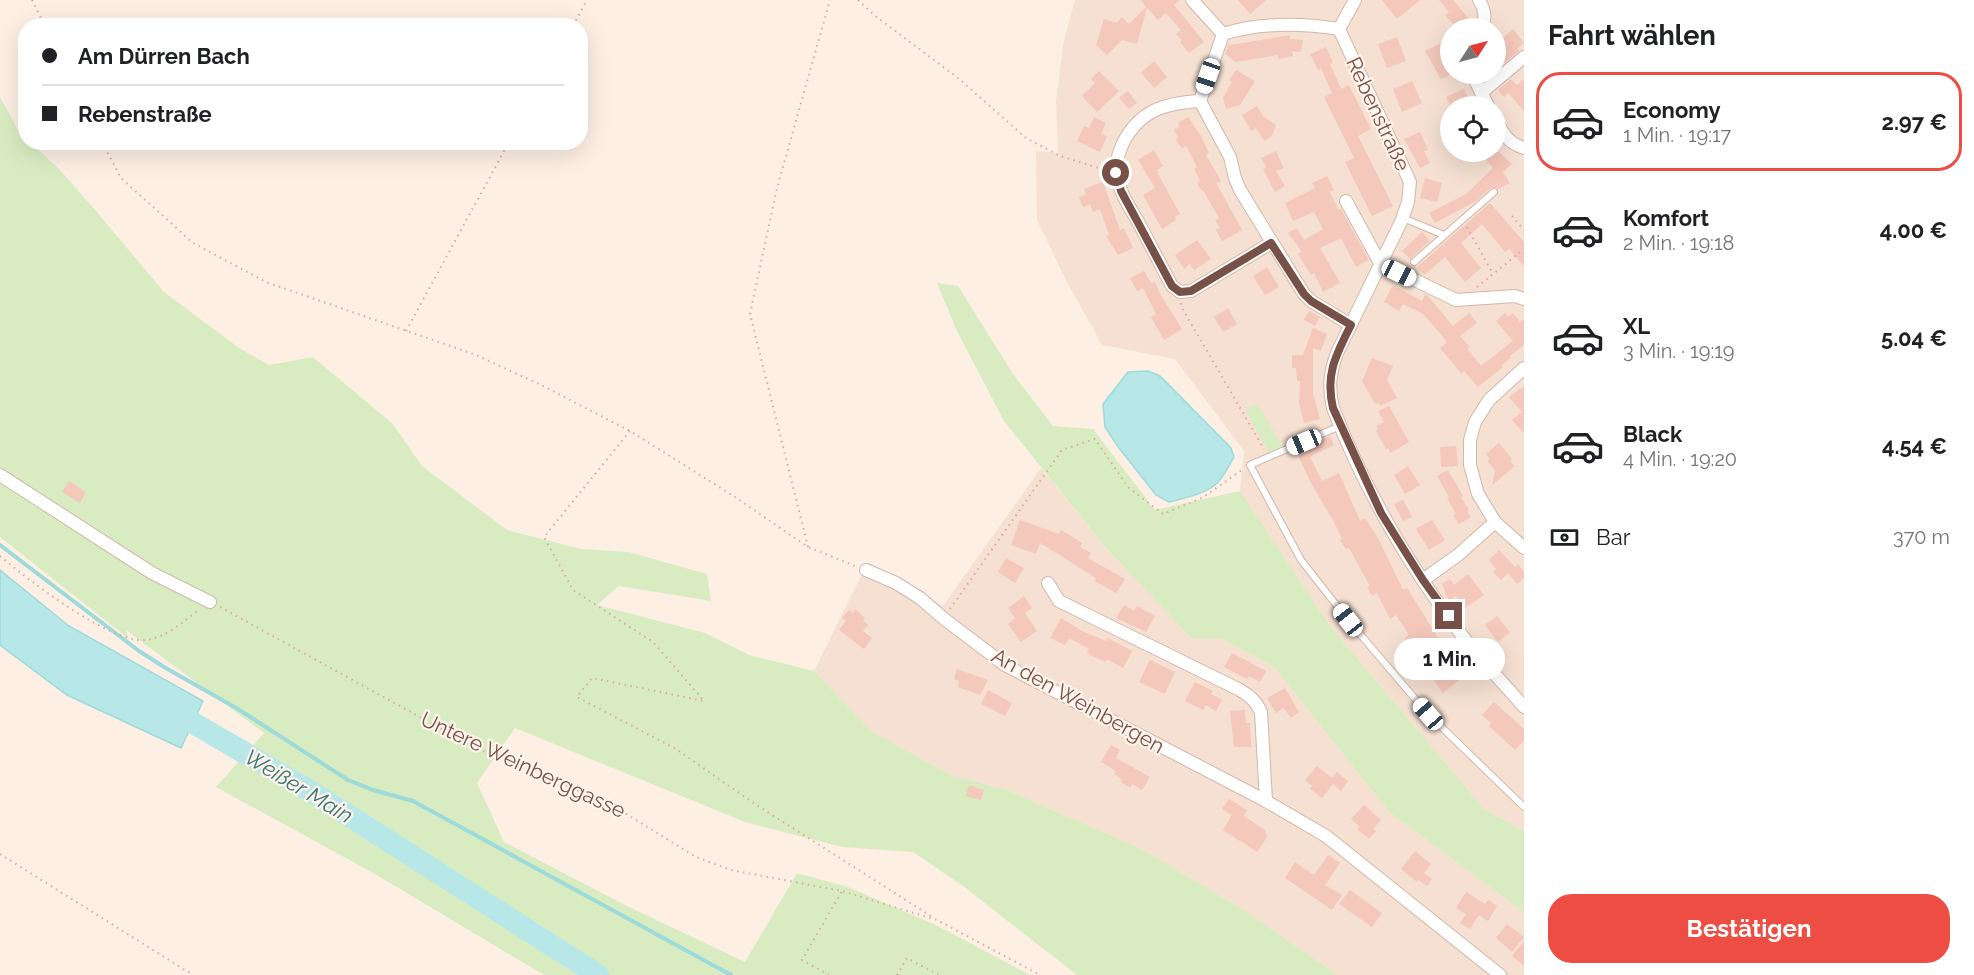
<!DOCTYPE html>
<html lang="de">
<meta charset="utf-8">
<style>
body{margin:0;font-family:Raleway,sans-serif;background:#f2f2f2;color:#202124;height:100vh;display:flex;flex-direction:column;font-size:22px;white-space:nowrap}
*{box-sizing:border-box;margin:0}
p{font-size:20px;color:#757577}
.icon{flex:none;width:33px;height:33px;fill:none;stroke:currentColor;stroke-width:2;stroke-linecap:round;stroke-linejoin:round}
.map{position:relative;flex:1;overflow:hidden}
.side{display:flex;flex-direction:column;background:#fff;width:450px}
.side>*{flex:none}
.banner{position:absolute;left:18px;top:18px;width:570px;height:132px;border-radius:24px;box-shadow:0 6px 24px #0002;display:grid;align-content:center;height:132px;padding:0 24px;background:#fff}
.needle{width:39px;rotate:54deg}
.fabs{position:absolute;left:1440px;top:18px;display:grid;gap:12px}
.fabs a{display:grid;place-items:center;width:66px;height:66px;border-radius:50%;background:#fff;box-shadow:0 6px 24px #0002;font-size:30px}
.end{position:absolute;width:27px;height:27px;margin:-14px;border:8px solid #775148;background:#fff;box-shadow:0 0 0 3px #fff}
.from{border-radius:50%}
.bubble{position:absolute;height:42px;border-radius:21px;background:#fff;box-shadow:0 6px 24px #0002;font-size:20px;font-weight:700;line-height:42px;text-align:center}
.car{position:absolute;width:18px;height:36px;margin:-18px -9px;border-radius:8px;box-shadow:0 0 4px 2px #0007;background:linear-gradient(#fff 24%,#345 0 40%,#fff 0 76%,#345 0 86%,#fff 0)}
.banner b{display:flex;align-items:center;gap:21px;height:57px;font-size:22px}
.banner b+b{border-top:2px solid #e0e0e0}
.banner i{width:15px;height:15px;background:#202124}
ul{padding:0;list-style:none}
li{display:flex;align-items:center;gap:18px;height:99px;margin:0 12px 9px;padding:0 12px;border:3px solid transparent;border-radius:24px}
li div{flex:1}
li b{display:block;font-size:22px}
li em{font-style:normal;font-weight:700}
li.current{border-color:#ed4d43}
li>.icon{width:54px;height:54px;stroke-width:1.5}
h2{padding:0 24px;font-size:27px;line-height:72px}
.pay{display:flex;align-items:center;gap:15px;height:66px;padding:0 24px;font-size:22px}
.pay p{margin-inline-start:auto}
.cta{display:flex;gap:12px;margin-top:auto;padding:12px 24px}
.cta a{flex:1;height:69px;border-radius:24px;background:#ed4d43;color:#fff;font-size:24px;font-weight:700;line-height:69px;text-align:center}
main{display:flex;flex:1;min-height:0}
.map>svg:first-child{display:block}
</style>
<main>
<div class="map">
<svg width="1524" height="975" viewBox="0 0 1524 975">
<rect width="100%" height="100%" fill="#fdefe4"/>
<g fill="#f5e0d2" fill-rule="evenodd">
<path d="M1075,0H1524V831L1484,809L1330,626L1240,491L1244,451L1175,359L1102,345L1067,282L1037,220L1036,151L1058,153L1056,101L1064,40ZM1450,28H1496V74H1450ZM1450,106H1496V152H1450Z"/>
<path d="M1041,468L1107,549L1191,638L1222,639L1274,667L1390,813L1524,912V975H1335L1331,970L1239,907L1140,848L1007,790L949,774L871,731L814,671L868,562L943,606Z"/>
</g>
<g fill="#d9ecc1">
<path d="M0,97L17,128L25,137L26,142L31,143L59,169L90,204L164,292L239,348L269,365L313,357L392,423L422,466L507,530L581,549L629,552L707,574L711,601L619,586L597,605L705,633L749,655L814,671L871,731L949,774L1007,790L1140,848L1239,907L1331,970L1335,975H1077L963,886L913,852L842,847L745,822L515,728L477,783L504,842L623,904L745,962L797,873L848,887L938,926L1030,975H544L375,874L216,787L264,733L126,630L129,639L0,537Z"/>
<path d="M937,283L958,286L1013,374L1053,426L1093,429L1155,510L1240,491L1330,626L1484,809L1524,831V912L1390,813L1274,667L1222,639L1191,638L1107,549L1004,421L957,331Z"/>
<path d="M1258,404L1283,447L1269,454L1246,410Z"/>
</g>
<g fill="#b7e8e7" stroke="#9ddada" stroke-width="1.5">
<path d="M1148,371L1160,376L1231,448L1234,457C1229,465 1223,479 1215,485C1202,495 1184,498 1169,502L1156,495L1119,448L1105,427L1103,404L1128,372Z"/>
<path d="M0,570L69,626L203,701L181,748L67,695L0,645Z"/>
</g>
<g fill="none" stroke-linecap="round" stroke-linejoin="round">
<path stroke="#9ddada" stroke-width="4" d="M0,545L139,651L164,667L238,709L348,780L373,790L413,801L731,975"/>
<path stroke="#b7e8e7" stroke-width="22" d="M166,707L315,794L598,975"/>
</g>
<g fill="#f4c8ba">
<path d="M1141,0H1180L1174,5L1204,42L1189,53L1180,42L1182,40L1176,34L1181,30L1166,13L1158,20L1147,8L1137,44L1122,40L1107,55L1096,45L1104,19L1117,23L1122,17L1129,24L1146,7Z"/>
<path d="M1238,0H1266L1250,14Z"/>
<path d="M1382,0H1420L1397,19Z"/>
<path d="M1439,0H1453L1470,20L1460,28H1457L1445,15L1449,12Z"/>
<path d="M1513,29L1524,43L1517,49L1519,51L1496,70V44Z"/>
<path d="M1290,35V39L1303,40L1301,52L1292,51L1293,56L1278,59V55L1236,62L1225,54L1229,43L1231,45Z"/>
<path d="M1397,37L1406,61L1387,68L1378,44Z"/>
<path d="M1441,43L1449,59L1446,61L1452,74L1441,79L1425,51Z"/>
<path d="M1326,47L1333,63L1330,64L1341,89L1349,85L1371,129L1358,136L1393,206L1372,216L1345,162L1354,158L1324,97L1332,93L1321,68L1318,70L1310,54Z"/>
<path d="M1154,61L1167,77L1154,88L1141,73Z"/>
<path d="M1236,70L1255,81L1240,105L1226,109L1223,98L1232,82L1229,80Z"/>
<path d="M1099,71L1119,91L1097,112L1082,96L1095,83L1091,79Z"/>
<path d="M1511,79L1517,85L1524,79V111L1508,93L1504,97L1498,90Z"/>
<path d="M1412,81L1422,103L1402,112L1393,89Z"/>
<path d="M1464,89L1472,106H1450L1446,97Z"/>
<path d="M1128,91L1137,103L1129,109L1119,98Z"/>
<path d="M1257,106L1263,116L1276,125L1272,136L1264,141L1256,128L1251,131L1242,115Z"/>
<path d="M1094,117L1106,123L1101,134L1107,136L1100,152L1077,141L1084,126L1089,128Z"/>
<path d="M1188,117L1201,136L1209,153L1206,155L1221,181L1216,183L1242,230L1222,241L1216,230L1220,228L1215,220L1219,218L1203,190L1202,191L1197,183L1200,180L1194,169L1197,167L1186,146L1182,149L1176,139L1178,137L1174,130L1180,126L1178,123Z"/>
<path d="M1420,132L1428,150L1424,151L1430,163L1420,168L1404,139Z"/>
<path d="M1154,150L1163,166L1157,170L1158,174L1180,214L1175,217L1176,220L1162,229L1143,195L1155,188L1138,160Z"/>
<path d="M1276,151L1284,168L1276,171L1285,186L1275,192L1263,169L1266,167L1261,158Z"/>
<path d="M1480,152H1499L1512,164L1503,172L1510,183L1498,189L1491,188L1476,201L1435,223L1429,213L1466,194L1493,168Z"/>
<path d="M1327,176L1334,190L1330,192L1338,210L1341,209L1369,260L1356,267L1341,238L1320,248L1340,283L1323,292L1314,273L1311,275L1298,254L1302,252L1288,233L1297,228L1304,240L1323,229L1314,212L1293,221L1285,203L1315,188L1312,183Z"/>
<path d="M1425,178L1442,183L1437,202L1420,198Z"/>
<path d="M1103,182L1120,230L1124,228L1133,248L1118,255L1106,236L1109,235L1100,209L1093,212L1090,204L1083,207L1079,197L1086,195L1084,189Z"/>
<path d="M1490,203L1524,242V266L1509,249L1505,252L1482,224L1461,243L1481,268L1465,282L1445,257L1424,275L1417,267Z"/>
<path d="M1422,232L1430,241L1410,259L1402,251Z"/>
<path d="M1197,240L1211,259L1194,270L1190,264L1184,269L1175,255Z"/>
<path d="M1267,267L1279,287L1265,295L1253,276Z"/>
<path d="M1144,271L1151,283L1155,282L1160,294L1182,329L1164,340L1151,317L1156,314L1143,288L1137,291L1130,278Z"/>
<path d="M1393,285L1422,301L1425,294L1427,295L1453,326L1469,313L1477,323L1460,336L1470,347L1467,349L1481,366L1513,341L1496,321L1505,313L1508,317L1513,313L1520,322L1524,319V345L1510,356L1511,358L1502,365L1503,367L1478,387L1464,371L1462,374L1440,348L1446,343L1445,339L1423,314L1403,304L1399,311L1384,302Z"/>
<path d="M1228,308L1237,324L1223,332L1214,317Z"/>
<path d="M1309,311L1320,317L1315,326L1304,320Z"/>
<path d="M1313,328L1327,334L1321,351L1313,348V394L1320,419L1304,423L1299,403L1300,381H1297L1296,368H1292V355H1303Z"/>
<path d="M1372,358L1393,366L1387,380L1397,398L1380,406L1379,403L1375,404L1362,381Z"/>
<path d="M1524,386V433L1512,420L1522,412L1509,397Z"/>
<path d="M1389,406L1409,442L1390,453L1388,448L1386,449L1376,431L1378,429L1376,426L1384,422L1378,411Z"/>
<path d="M1330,436L1334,445L1310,457L1322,481L1339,473L1360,521L1365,518L1379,540L1403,590L1407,588L1450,657L1454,654L1468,673L1443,693L1417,658L1405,638L1409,635L1396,615L1390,619L1377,593L1372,596L1367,587L1370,586L1349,548L1346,549L1340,540L1342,539L1334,522L1311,483L1296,451Z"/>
<path d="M1499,443L1512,459L1510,461L1515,466L1492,485L1495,471L1488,462L1489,458L1486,454Z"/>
<path d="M1456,446L1458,466L1441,467L1440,447Z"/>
<path d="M1408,466L1420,485L1405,494L1394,475Z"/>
<path d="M1448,470L1463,496L1461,497L1469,510L1467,512L1471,517L1459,524L1453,515L1456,514L1447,498L1449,497L1437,476Z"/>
<path d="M69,481L86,492L80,503L62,492Z"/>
<path d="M1403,500L1412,517L1403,521L1394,504Z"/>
<path d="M1020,520L1059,534L1061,530L1082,543L1080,547L1091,553L1088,558L1125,579L1116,593L1095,581L1096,578L1040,543L1036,554L1011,545Z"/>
<path d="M1432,520L1445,540L1429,550L1416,529Z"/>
<path d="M1499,550L1515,567L1518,564L1524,572V578L1517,584L1508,573L1501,580L1493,572L1496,569L1489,560Z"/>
<path d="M1006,558L1024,568L1015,583L998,572Z"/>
<path d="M1468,574L1484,595L1465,608L1456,596L1449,602L1442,584L1450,579L1454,585Z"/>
<path d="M1024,596L1032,608L1025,613L1037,631L1021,642L1008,624L1015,618L1008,608Z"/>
<path d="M1124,605L1134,611L1137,606L1155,616L1146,632L1116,618Z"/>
<path d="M855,609L865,618L863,621L868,625L863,631L872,638L864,649L839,630L846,621L842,618L849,610L853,613Z"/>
<path d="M1497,616L1510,632L1498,642L1485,625Z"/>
<path d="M1061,618L1082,631L1106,641L1108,638L1132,651L1123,668L1107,659L1106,662L1092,656L1087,652L1089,649L1069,638L1065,645L1050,638Z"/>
<path d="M1232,653L1266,671L1260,682L1249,676L1247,679L1224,667Z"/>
<path d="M1150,660L1175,672L1165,694L1139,682Z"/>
<path d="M957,669L988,680L980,695L958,687L959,681L954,679Z"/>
<path d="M1195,682L1213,691L1211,694L1222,700L1216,711L1206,705L1203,710L1185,701Z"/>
<path d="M1285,688L1299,712L1291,718L1284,708L1276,713L1267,698Z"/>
<path d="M988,690L1012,703L1005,716L981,704Z"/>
<path d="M1494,702L1524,729V741L1515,750L1489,726L1491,723L1482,715Z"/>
<path d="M1245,710L1246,723H1250L1251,747H1234L1230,711Z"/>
<path d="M1111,745L1120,750L1116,758L1150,777L1142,790L1132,784L1130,788L1121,782L1122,779L1114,774L1116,771L1101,762Z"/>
<path d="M1317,766L1332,778L1337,772L1348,781L1341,791L1333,784L1322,798L1310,789L1312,786L1305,780Z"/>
<path d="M969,785L984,790L981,800L966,796Z"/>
<path d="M1229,799L1247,810L1244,816L1265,830L1267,837L1257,852L1223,830L1232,815L1222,809Z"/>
<path d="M1364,805L1381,820L1373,829L1376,831L1369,839L1357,829L1360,827L1351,819Z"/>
<path d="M1415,851L1431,864L1424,873L1432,879L1427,886L1418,880L1417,882L1401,869Z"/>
<path d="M1328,855L1340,863L1325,885L1342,895L1332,910L1285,878L1295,862L1314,875Z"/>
<path d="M1350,890L1382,913L1372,927L1339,904Z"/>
<path d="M1466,892L1485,904L1488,900L1497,906L1488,921L1479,915L1470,929L1460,923L1466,914L1456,908Z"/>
<path d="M1507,924L1524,937L1512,952L1496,938Z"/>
<path d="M1524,941V966L1512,956Z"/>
</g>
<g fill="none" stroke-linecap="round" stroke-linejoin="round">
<g stroke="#d1b7ac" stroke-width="8">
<g id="service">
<path d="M1403,218L1444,235"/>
<path d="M1414,262L1494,192"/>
<path d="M1340,426L1250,465L1301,560L1348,620L1428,714L1524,807"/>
</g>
</g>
<g stroke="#d1b7ac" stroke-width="14">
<g id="minor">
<path d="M1192,0L1223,34"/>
<path d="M1355,0L1339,29L1410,182L1408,202L1401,222L1337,353C1330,372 1328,387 1333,408C1367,496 1416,578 1475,652C1491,671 1508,688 1524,707"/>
<path d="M1479,0C1485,10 1486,17 1482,28"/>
<path d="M1223,34C1261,22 1300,23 1339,29"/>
<path d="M1472,74L1488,106"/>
<path d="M1481,93L1524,57"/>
<path d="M1200,101C1165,103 1140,110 1123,143C1119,152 1115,164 1116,174C1119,191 1129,206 1137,220C1149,242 1160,264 1172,286L1180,292L1191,291L1271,243"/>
<path d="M1200,101L1230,157L1235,178L1240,190L1304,294L1311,301L1351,325"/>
<path d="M1200,101L1223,34"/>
<path d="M1496,120C1503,134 1508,143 1524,148"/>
<path d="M1346,201L1380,263L1456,300L1515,296L1524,299"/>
<path d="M1524,368L1489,400L1475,422L1470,440V465L1478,494L1495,522L1524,548"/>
<path d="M0,475L152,573L210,602"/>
<path d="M866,570L896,583L920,598L943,618L1005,665L1266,801L1326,836L1500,975"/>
<path d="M1423,580L1458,555L1495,522"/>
<path d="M1048,583L1059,601L1238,689C1249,695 1256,701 1261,712L1266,801"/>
</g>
</g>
<g stroke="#d9ab9d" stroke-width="2" stroke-dasharray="1.5 4.5" stroke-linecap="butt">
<path d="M32,0L45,26"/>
<path d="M858,0L874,15L958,78L1026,138L1060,156L1105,170"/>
<path d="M573,26L587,0"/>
<path d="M102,142L121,178L193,243L266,282L476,355L541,385L630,431L735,497L808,547L855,566"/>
<path d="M1512,216L1524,230"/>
<path d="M1467,227L1493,274"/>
<path d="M1477,287L1524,249"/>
<path d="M1181,303L1182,308L1264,449"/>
<path d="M406,331L509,142"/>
<path d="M630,431L544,537L573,590L653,642L704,701L592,678L577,697L676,749L755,804L934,918"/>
<path d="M808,547L750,314L777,188L830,0"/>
<path d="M0,556C28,580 110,643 145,640C166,638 184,621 200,609"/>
<path d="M220,607L476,748L610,804L696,857L731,870L842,891L937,920L1040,975"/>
<path d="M950,609L1062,450L1095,439L1128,487L1163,514L1202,498L1242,470"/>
<path d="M0,854L193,975"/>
<path d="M829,975L802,960L842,891"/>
<path d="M897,975L907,958L939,975"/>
</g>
<use href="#service" stroke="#fff" stroke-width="6"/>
<use href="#minor" stroke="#fff" stroke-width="12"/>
</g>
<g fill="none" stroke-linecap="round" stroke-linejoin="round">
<path stroke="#775148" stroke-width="8" d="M1116,173L1121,191L1172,286L1180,292L1191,291L1271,243L1304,294L1311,301L1351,325C1336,355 1325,374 1333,408L1381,513L1423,580L1449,616"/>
</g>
<g text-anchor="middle" stroke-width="4.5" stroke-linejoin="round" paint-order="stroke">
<g font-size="21" fill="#775148" stroke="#fff4eb">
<text transform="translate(1378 114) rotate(65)" y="7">Rebenstraße</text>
<text transform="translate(1078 701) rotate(29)" y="7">An den Weinbergen</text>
<text transform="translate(523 765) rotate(25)" y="7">Untere Weinberggasse</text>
</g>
<g font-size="22" font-style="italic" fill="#387676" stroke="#fff4eb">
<text transform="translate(299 786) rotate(31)" y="8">Weißer Main</text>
</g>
</g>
</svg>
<div class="fabs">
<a><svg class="needle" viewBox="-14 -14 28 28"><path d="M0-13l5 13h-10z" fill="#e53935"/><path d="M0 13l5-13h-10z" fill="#757577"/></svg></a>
<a><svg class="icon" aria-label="locate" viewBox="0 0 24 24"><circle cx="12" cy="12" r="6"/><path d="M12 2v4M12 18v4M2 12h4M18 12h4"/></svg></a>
</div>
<i class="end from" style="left:1116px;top:173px"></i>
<i class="end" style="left:1449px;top:616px"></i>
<div class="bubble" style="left:1394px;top:638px;width:111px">1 Min.</div>
<i class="car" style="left:1208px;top:76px;rotate:199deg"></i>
<i class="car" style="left:1399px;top:273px;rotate:116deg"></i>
<i class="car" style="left:1304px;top:442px;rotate:247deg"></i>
<i class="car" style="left:1348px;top:620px;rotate:322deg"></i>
<i class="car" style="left:1428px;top:714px;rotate:319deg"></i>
<div class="banner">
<b><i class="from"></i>Am Dürren Bach</b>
<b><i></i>Rebenstraße</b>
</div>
</div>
<section class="side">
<h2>Fahrt wählen</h2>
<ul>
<li class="current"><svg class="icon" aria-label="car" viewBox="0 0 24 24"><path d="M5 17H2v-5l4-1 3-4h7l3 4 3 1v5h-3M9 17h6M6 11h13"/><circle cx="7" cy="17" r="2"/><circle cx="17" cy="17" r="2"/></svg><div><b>Economy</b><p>1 Min. · 19:17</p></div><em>2.97 €</em></li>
<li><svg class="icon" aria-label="car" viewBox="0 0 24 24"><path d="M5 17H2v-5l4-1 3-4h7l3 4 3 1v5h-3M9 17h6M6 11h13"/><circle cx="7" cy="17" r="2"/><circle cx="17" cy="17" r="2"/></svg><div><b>Komfort</b><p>2 Min. · 19:18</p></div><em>4.00 €</em></li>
<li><svg class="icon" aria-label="car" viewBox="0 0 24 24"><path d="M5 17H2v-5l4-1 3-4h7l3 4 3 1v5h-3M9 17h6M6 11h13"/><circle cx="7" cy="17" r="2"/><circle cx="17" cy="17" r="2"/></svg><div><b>XL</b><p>3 Min. · 19:19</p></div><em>5.04 €</em></li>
<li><svg class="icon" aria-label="car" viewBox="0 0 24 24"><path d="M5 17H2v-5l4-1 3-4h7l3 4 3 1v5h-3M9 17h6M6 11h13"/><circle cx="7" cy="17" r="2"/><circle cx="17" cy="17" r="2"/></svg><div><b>Black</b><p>4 Min. · 19:20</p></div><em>4.54 €</em></li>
</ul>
<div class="pay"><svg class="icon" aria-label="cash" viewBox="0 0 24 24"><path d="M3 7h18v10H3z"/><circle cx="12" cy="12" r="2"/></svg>Bar<p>370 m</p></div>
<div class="cta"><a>Bestätigen</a></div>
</section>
</main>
